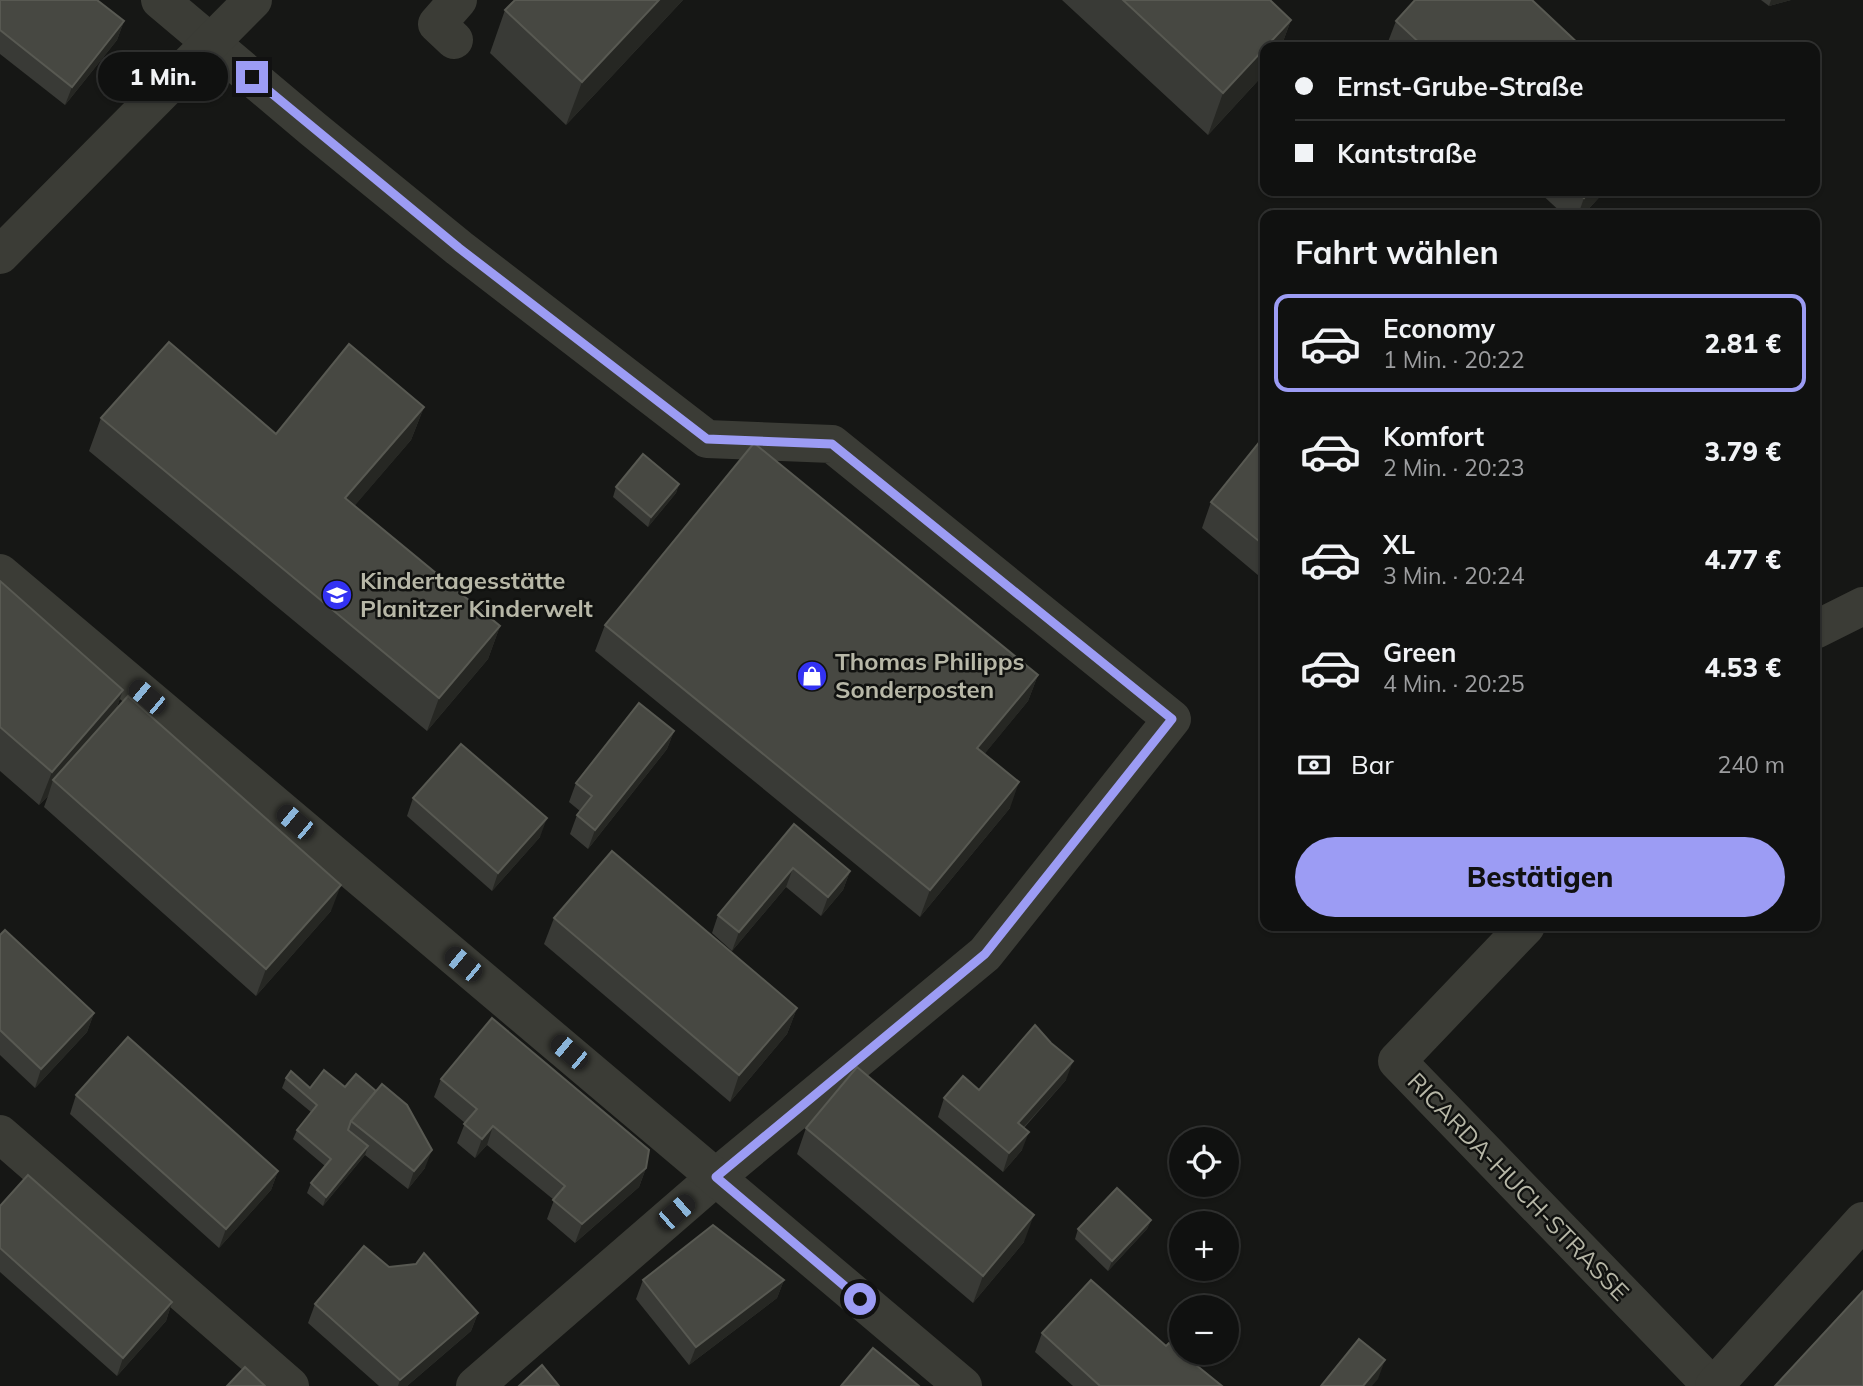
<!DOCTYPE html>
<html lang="de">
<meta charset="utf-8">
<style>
body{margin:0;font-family:Mulish,sans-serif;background:#1e1f1e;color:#f1f3f6;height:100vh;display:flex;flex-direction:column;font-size:26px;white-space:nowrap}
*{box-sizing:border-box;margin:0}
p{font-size:23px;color:#9c9d9f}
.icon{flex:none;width:38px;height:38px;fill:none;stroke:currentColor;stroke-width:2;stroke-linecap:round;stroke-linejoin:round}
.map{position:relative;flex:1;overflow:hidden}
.drawer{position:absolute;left:1260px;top:210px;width:560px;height:721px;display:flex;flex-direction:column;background:#101110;border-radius:14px;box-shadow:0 2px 5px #0004,0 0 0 2px #303130}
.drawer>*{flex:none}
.guide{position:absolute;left:1260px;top:42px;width:560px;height:154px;border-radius:14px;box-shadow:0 2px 5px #0004,0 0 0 2px #303130;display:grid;align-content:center;height:154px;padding:0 35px;background:#101110}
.tools{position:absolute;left:1169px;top:1127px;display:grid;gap:14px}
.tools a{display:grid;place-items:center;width:70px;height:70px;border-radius:50%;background:#101110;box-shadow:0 2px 5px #0004,0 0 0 2px #303130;font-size:35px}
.end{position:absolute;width:32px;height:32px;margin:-16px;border:9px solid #9c9cf4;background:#111;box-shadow:0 0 0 4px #111}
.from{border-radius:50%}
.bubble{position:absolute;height:49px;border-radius:24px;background:#101110;box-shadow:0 2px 5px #0004,0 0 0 2px #303130;font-size:23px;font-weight:800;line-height:49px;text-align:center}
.car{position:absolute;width:21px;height:42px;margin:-21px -10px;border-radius:9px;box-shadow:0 0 5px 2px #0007;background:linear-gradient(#222 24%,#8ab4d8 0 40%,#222 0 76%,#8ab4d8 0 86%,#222 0)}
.guide b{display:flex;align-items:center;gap:24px;height:66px;font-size:26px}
.guide b+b{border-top:2px solid #303130}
.guide i{width:18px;height:18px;background:#f1f3f6}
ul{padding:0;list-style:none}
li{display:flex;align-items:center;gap:21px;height:98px;margin:0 14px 10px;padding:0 21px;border:4px solid transparent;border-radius:14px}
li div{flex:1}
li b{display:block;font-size:26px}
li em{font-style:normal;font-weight:800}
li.active{border-color:#9c9cf4}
li>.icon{width:63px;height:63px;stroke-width:1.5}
h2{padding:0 35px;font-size:32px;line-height:84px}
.pay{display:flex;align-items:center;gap:18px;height:77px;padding:0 35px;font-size:26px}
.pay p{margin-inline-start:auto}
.primary-button{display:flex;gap:14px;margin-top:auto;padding:14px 35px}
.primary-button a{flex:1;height:80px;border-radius:42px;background:#9c9cf4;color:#111;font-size:28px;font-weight:800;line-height:80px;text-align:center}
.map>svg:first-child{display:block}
</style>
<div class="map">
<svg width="1863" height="1386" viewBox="0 0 1863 1386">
<rect width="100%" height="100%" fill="#161715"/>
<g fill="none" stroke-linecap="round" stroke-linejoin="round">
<g stroke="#3b3c36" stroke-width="38">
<path d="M160,0L313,129L459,248L707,439L832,444L1172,719L985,954L716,1177L475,1386"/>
<path d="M454,40L437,24L458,0"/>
<path d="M0,255L253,0"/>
<path d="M0,573L963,1386"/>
<path d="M1815,630L1863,606"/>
<path d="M1526,926L1397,1061L1712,1386"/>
<path d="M0,1134L290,1386"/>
<path d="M1714,1386L1863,1221"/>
</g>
</g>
<g fill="#393a36">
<path d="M0,0L124,21L117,40L65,105L0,54Z"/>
<path d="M683,0L566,125L490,53L505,10Z"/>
<path d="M1062,0H1270L1291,20L1281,47H1265V73L1208,135Z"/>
<path d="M1761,0H1791L1769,6Z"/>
<path d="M1396,21L1582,47H1386Z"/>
<path d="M1538,191H1605L1583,215H1564Z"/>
<path d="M424,407L411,440L354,506L500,626L488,659L427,731L89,451L101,418L276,434Z"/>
<path d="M1265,435V581L1202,528L1211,502Z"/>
<path d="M679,484L676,493L648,527L613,497L616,487Z"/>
<path d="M0,581L123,690L116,710L331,911L256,996L44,807L48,796L39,805L0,771Z"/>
<path d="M605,625L1038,675L1028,701L985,753L1010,808L920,917L595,651Z"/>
<path d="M674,731L667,749L588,849L570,834L577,815L580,811L569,802L576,783Z"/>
<path d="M413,798L540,837L492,891L407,816Z"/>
<path d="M794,824L850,871L843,890L821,916L786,887L732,951L712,933L718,915Z"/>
<path d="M554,918L797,1008L787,1034L730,1102L544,944Z"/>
<path d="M0,935L94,1013L87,1032L35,1088L0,1055Z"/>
<path d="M286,1078L310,1088L425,1168L408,1189L365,1155L323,1206L307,1193L311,1183L325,1166L293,1139L297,1130L311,1112L282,1088Z"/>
<path d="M441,1079L646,1168L639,1187L575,1243L547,1219L554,1200L487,1145L475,1158L457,1143L465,1123L434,1097Z"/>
<path d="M1066,1080L1024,1128L1022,1150L1003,1172L938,1117L944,1098L979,1090Z"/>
<path d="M76,1095L278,1171L271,1190L219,1248L70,1114Z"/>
<path d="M806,1128L1024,1242L973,1303L797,1154Z"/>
<path d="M0,1206L172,1302L166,1321L117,1376L0,1272Z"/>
<path d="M1151,1220L1147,1229L1108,1271L1075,1239L1078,1229Z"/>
<path d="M389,1267L478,1313L471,1331L407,1386H379L308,1323L315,1304Z"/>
<path d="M643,1280H784L777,1298L689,1365L636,1299Z"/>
<path d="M1042,1333L1166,1346L1222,1386H1073L1035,1352Z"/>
</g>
<g fill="#262723">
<path d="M659,0H683L566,125L582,82Z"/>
<path d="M1771,0H1791L1769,6Z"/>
<path d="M1291,20L1281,47H1265Z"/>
<path d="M124,21L117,40L65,105L72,87Z"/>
<path d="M1265,47V73L1208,135L1223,93Z"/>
<path d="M1590,191H1605L1583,215H1578L1584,198Z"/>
<path d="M424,407L411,440L333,531L345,498Z"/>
<path d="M679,484L676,493L648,527L651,517Z"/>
<path d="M500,626L488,659L427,731L439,698Z"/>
<path d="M1038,675L1028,701L968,774L977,748Z"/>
<path d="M123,690L111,723L53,780L48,796L39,805L52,772Z"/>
<path d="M674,731L667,749L588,849L595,830Z"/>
<path d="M1019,782L1010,808L920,917L930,890Z"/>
<path d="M547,818L540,837L492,891L498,873Z"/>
<path d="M793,868L786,887L732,951L739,932Z"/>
<path d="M850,871L843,890L821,916L828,897Z"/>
<path d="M341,885L331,911L256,996L266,969Z"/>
<path d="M797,1008L787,1034L730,1102L739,1075Z"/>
<path d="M94,1013L87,1032L35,1088L41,1069Z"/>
<path d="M1073,1061L1066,1080L1011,1141L1018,1123Z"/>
<path d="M493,1126L487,1145L475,1158L482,1139Z"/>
<path d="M1029,1132L1022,1150L1003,1172L1009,1153Z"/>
<path d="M368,1146L365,1155L323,1206L326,1197Z"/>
<path d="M432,1150L425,1168L408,1189L414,1171Z"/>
<path d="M646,1168L639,1187L575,1243L582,1224Z"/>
<path d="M278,1171L271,1190L219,1248L226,1229Z"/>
<path d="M1034,1215L1024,1242L973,1303L983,1276Z"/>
<path d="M1151,1220L1147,1229L1108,1271L1112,1261Z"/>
<path d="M784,1280L777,1298L689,1365L696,1347Z"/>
<path d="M172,1302L166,1321L117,1376L123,1358Z"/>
<path d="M478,1313L471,1331L407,1386H398L400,1380Z"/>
<path d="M1385,1360L1378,1379L1372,1386H1363Z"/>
</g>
<g fill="#474842" stroke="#585952" stroke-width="2">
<path d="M0,0H97L124,21L72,87L0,30Z"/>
<path d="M515,0H659L582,82L505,10Z"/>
<path d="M1123,0H1270L1291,20L1223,93Z"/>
<path d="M1415,0H1532L1582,47H1424L1396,21Z"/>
<path d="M1576,191H1590L1584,198Z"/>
<path d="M169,342L276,434L349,344L424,407L345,498L500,626L439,698L101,418Z"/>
<path d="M1265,435V546L1211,502Z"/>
<path d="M754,443L1038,675L977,748L1019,782L930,890L605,625Z"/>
<path d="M643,454L679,484L651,517L616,487Z"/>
<path d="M0,581L123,690L52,772L0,727Z"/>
<path d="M128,696L341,885L266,969L53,780Z"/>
<path d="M639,703L674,731L595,830L577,815L592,796L576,783Z"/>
<path d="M461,744L547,818L498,873L413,798Z"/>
<path d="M794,824L850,871L828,897L793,868L739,932L718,915Z"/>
<path d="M612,851L797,1008L739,1075L554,918Z"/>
<path d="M5,930L94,1013L41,1069L0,1030V935Z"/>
<path d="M492,1018L649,1150L646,1168L582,1224L553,1200L565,1186L493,1126L482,1139L464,1124L477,1109L441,1079Z"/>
<path d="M1035,1025L1051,1043L1073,1061L1018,1123L1029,1132L1009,1153L944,1098L963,1076L979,1090Z"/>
<path d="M128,1037L278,1171L226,1229L76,1095Z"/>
<path d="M857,1067L1034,1215L983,1276L806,1128Z"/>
<path d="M324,1070L345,1087L356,1074L376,1091L351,1121L348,1130L368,1146L326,1197L311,1183L331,1159L297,1130L317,1105L286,1078L291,1071L310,1088Z"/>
<path d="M382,1084L407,1105L432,1150L414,1171L351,1121Z"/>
<path d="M28,1175L172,1302L123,1358L0,1248V1206Z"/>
<path d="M1117,1188L1151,1220L1112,1261L1078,1229Z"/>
<path d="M713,1225L784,1280L696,1347L643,1280Z"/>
<path d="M364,1246L389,1267L416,1264L424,1253L478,1313L400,1380L315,1304Z"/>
<path d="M1091,1280L1166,1346L1169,1343L1222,1386H1100L1042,1333Z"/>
<path d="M1863,1291V1386H1775Z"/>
<path d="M1359,1339L1385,1360L1363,1386H1321Z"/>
<path d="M873,1348L919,1386H841Z"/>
<path d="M542,1365L559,1386H519Z"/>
<path d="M245,1367L265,1386H227Z"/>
</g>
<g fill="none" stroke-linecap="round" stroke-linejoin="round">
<path stroke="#9c9cf4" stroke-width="9" d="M252,77L459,248L707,439L832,444L1172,719L985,954L716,1177L860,1299"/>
</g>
<defs>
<g id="school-disc" transform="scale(1.575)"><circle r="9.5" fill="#3332f2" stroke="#111210"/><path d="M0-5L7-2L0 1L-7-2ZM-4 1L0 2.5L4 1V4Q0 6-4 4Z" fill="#fff"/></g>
<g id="shop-disc" transform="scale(1.575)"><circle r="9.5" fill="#3332f2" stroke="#111210"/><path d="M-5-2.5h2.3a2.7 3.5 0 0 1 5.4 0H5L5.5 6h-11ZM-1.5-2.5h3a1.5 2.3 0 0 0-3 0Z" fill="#fff"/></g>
</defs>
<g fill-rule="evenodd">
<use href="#school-disc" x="337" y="595"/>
<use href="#shop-disc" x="812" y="676"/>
</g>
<g text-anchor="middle" stroke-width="5" stroke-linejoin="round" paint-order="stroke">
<g font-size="24" font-weight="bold" fill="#b7b7a7" stroke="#111210" text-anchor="start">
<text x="360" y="589">Kindertagesstätte<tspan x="360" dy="28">Planitzer Kinderwelt</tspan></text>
<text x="835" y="670">Thomas Philipps<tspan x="835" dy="28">Sonderposten</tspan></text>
</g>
<g font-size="24" fill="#b7b7a7" stroke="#111210">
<text transform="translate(1518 1187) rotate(46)" y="8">RICARDA-HUCH-STRASSE</text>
</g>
</g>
</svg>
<div class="tools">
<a><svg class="icon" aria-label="locate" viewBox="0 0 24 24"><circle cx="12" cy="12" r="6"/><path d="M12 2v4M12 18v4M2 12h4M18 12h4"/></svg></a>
<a>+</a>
<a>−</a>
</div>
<i class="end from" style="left:860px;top:1299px"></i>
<i class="end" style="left:252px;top:77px"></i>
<div class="bubble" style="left:98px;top:52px;width:130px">1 Min.</div>
<i class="car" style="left:147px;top:697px;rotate:310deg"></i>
<i class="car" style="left:295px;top:822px;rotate:310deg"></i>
<i class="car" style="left:463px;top:964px;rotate:310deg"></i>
<i class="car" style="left:569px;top:1052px;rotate:310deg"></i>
<i class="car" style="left:676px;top:1212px;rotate:49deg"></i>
<div class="guide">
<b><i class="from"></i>Ernst-Grube-Straße</b>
<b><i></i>Kantstraße</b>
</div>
<section class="drawer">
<h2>Fahrt wählen</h2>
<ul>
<li class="active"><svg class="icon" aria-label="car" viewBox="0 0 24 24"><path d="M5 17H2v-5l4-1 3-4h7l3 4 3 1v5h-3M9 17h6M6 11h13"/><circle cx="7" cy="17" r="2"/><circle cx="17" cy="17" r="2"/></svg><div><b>Economy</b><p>1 Min. · 20:22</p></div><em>2.81 €</em></li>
<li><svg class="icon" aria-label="car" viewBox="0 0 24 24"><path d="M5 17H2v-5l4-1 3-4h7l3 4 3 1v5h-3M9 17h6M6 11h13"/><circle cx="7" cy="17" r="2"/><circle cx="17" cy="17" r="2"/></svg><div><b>Komfort</b><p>2 Min. · 20:23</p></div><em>3.79 €</em></li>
<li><svg class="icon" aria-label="car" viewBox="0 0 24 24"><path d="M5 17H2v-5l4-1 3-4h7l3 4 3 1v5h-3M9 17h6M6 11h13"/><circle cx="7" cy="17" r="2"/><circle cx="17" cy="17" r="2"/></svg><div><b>XL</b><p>3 Min. · 20:24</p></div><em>4.77 €</em></li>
<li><svg class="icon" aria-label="car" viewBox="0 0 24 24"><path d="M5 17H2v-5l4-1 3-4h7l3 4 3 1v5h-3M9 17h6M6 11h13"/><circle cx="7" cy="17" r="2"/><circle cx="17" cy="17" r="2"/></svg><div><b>Green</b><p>4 Min. · 20:25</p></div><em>4.53 €</em></li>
</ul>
<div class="pay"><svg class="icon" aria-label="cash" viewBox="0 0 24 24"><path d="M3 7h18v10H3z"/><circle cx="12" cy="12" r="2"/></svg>Bar<p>240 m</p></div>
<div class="primary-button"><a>Bestätigen</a></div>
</section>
</div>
